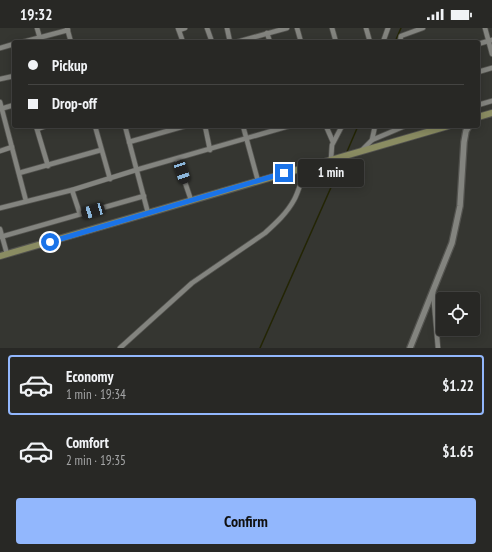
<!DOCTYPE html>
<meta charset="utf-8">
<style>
body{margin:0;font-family:"PT Sans Narrow",sans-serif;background:#343432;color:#f1f3f6;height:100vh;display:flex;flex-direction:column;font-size:15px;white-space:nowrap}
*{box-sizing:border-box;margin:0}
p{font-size:13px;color:#a5a6a7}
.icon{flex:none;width:22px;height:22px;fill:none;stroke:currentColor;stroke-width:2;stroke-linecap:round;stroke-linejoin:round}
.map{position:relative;height:320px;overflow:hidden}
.panel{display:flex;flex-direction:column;background:#282825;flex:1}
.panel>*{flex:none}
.top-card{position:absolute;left:12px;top:12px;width:468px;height:88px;border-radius:4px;box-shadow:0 2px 10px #0003,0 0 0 1px #444442;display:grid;align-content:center;height:88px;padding:0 16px;background:#282825}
.controls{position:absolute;left:436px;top:264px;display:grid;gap:8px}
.controls a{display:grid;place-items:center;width:44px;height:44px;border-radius:4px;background:#282825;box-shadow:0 2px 10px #0003,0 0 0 1px #444442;font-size:20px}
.end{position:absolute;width:18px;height:18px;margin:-9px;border:5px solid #1a73e8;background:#fff;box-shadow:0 0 0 2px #fff}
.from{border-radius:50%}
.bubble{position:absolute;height:28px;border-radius:4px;background:#282825;box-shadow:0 2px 10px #0003,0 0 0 1px #444442;font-size:13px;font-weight:700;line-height:28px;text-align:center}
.car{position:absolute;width:12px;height:24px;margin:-12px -6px;border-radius:5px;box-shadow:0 0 3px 1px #0007;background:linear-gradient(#222 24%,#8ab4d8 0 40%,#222 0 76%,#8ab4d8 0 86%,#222 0)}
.top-card b{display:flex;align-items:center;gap:14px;height:38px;font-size:15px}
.top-card b+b{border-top:1px solid #444442}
.top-card i{width:10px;height:10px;background:#f1f3f6}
ul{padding:7px 0 0;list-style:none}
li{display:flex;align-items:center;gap:12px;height:60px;margin:0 8px 6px;padding:0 8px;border:2px solid transparent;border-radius:4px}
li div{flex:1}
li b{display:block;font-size:15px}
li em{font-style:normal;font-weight:700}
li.on{border-color:#92b7fd}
li>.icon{width:36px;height:36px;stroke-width:1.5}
.primary-button{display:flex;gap:8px;margin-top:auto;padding:8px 16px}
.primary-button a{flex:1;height:46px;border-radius:4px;background:#92b7fd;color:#111;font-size:16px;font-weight:700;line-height:46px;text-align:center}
.status{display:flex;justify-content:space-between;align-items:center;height:28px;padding:0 20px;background:#282825;direction:ltr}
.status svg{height:11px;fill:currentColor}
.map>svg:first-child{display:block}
</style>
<div class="status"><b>19:32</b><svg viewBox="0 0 49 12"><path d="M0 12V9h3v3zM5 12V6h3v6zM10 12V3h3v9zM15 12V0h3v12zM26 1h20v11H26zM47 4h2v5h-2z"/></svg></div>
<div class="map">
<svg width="492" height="320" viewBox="0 0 492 320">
<rect width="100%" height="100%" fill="#353631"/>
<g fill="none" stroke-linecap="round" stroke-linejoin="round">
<g stroke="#232504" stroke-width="1.5">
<path d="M395,14L401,0"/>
<path d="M346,126L358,98"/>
<path d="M260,320L344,130"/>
</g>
<g stroke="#53534f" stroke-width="6">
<g id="minor">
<path d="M37,0L41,14"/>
<path d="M67,0L71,14"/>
<path d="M178,0L183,14"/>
<path d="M207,0L212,14"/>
<path d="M227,0L230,14"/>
<path d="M297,0L301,14"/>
<path d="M332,0L336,14"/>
<path d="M366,0L370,14"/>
<path d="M485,0L492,26"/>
<path d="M179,2L185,0"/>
<path d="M267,5L270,14"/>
<path d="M23,14L68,2"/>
<path d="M237,14L287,0"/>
<path d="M383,14L388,0"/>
<path d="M400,14L401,8L423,0"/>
<path d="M478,16L492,12"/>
<path d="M0,20L14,16"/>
<path d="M478,44L492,40"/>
<path d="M0,51L14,48"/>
<path d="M0,74L26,173"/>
<path d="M478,77L492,73"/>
<path d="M0,81L14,77"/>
<path d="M36,98L48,138"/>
<path d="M95,98L110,151"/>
<path d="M125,98L148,185"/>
<path d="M205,98L210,122"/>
<path d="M243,98L258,153"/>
<path d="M326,98L333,114"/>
<path d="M37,101L46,98"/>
<path d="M372,112L375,98"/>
<path d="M129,114L185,98"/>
<path d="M362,122L372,112L405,98"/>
<path d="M0,123L12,119"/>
<path d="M177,131L191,172"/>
<path d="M331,131L332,117L342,98"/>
<path d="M19,145L101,122"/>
<path d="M72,162L80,186"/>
<path d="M0,180L72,162L136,142L289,98"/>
<path d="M0,201L7,226"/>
<path d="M0,209L144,168"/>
<path d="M433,263L438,320"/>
<path d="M120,320L192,255L265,205C276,195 287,185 294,172C300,161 301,149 309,139"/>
</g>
</g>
<g stroke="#53534f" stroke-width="8">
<path id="tertiary" d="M410,320L452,215L460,178L464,114L466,103L469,98"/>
</g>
<g stroke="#53534f" stroke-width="8">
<g id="secondary">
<path d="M478,89L492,85"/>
<path d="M0,228L448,98"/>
</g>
</g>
<use href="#minor" stroke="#83847f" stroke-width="4.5"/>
<use href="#tertiary" stroke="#83847f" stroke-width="5.5"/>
<use href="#secondary" stroke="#8a8c62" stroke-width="6"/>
</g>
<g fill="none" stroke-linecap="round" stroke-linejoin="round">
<path stroke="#1a73e8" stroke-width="5" d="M50,214L284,145"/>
</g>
</svg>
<div class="controls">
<a><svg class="icon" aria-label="locate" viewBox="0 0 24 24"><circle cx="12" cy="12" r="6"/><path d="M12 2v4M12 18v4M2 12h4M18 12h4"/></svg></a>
</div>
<i class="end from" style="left:50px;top:214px"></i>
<i class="end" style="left:284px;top:145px"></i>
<div class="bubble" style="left:298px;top:131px;width:66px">1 min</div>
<i class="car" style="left:182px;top:144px;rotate:162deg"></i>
<i class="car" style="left:93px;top:183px;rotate:254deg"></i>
<div class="top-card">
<b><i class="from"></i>Pickup</b>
<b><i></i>Drop-off</b>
</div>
</div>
<section class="panel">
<ul>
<li class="on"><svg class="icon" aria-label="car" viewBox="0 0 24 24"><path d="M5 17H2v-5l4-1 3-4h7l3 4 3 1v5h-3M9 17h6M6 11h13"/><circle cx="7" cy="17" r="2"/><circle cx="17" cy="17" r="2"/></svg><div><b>Economy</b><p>1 min · 19:34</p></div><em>$1.22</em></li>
<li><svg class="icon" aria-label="car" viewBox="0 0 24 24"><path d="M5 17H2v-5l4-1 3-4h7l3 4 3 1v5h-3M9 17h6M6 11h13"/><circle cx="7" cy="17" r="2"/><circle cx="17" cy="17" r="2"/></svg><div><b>Comfort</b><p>2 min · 19:35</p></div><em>$1.65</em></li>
</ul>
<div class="primary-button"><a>Confirm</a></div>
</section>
